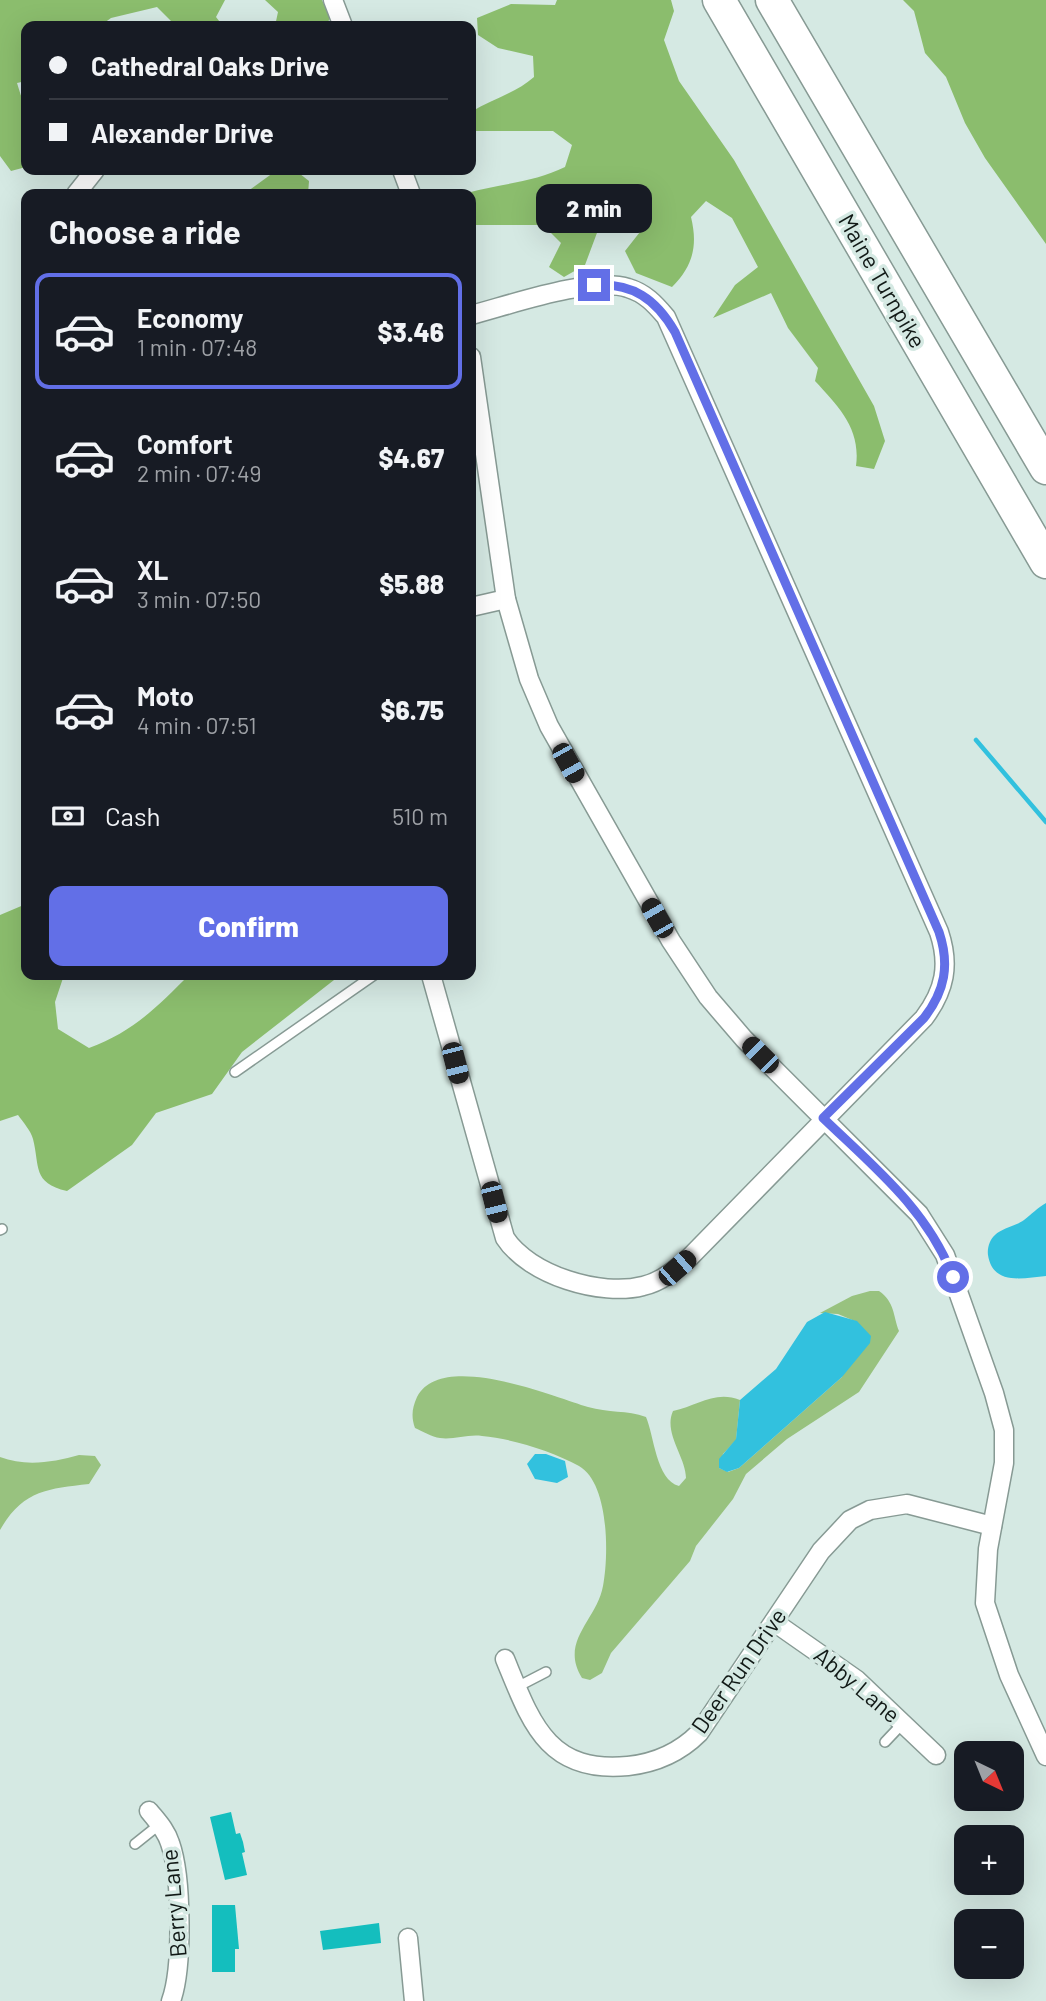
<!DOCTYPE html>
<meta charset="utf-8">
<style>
body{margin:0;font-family:Barlow,sans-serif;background:#20242c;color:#f1f3f6;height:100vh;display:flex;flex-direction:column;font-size:26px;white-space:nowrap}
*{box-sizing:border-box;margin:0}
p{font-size:23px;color:#9ea1a6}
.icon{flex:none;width:38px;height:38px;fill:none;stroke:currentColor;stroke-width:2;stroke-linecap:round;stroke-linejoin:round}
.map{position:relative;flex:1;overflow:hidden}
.sheet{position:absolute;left:21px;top:189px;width:455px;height:791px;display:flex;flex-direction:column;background:#171b24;border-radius:14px;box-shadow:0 7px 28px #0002}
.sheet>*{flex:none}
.banner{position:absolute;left:21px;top:21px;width:455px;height:154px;border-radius:14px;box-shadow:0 7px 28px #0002;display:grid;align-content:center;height:154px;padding:0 28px;background:#171b24}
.needle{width:46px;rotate:137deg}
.tools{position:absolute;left:954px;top:1741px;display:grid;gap:14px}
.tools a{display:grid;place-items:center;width:70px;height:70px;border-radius:14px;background:#171b24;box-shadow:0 7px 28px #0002;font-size:35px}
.end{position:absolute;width:32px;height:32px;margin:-16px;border:9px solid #626fe7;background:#fff;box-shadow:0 0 0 4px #fff}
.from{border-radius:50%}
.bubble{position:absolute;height:49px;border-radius:14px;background:#171b24;box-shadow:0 7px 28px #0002;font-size:23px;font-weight:800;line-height:49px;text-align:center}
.car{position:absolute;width:21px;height:42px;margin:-21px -10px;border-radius:9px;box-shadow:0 0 5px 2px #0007;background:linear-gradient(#222 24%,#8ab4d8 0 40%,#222 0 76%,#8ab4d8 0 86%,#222 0)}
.banner b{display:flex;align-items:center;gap:24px;height:66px;font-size:26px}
.banner b+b{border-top:2px solid #363941}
.banner i{width:18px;height:18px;background:#f1f3f6}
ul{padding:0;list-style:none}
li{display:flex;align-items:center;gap:21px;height:116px;margin:0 14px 10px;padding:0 14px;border:4px solid transparent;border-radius:14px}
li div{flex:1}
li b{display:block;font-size:26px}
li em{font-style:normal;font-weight:800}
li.current{border-color:#626fe7}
li>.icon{width:63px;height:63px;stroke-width:1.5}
h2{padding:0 28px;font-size:32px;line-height:84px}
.pay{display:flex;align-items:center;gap:18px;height:77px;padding:0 28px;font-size:26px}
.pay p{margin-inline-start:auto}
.button{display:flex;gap:14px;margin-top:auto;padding:14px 28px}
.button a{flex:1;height:80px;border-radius:14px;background:#626fe7;color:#fff;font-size:28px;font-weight:800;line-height:80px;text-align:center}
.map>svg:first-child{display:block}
</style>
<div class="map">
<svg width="1046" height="2001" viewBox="0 0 1046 2001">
<rect width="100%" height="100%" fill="#d5e9e3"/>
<g fill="#98c27f">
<path d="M870,1291H879C895,1302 893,1316 899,1331L859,1392L787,1439L746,1474L733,1499L696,1546L690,1561L611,1653L602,1673L590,1680L582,1678C559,1641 597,1620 603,1586C609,1555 609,1483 579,1466C552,1451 513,1439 482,1436C468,1434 453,1440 440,1438C432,1437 422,1431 415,1428C411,1417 412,1408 417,1397C441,1350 552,1396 588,1407C608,1413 627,1410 646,1417C654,1435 656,1480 679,1486L686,1478C686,1457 663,1433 673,1411C697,1406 715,1390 740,1400L736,1440L723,1454L719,1468L728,1472L739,1468L842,1377L857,1322L838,1314L820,1313L852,1296Z"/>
<path d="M79,1455L95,1456L101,1465L89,1484C47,1489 23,1490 0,1530V1457C26,1467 54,1462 79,1455Z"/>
</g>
<g fill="#8bbd6d">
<path d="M0,0H225L216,17L223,26H176L157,7L111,18L100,26H26V81L17,83L26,112V167L11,171L0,156Z"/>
<path d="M265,0H322L330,18L326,26H275L278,12Z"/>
<path d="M557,0H671L674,11L664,40L679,81L734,160L874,406L885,441L874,469L856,466C861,429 839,407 815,381L818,368L788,328L771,293L713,318L735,285L758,267L732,218L706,201L691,217C698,246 693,266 672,287L636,273L625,251L647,223L636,198H610L585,265L564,277L549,267L561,243L543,225H471V194L467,193C500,184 535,182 565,167L572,145L553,131H471V112C492,99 516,93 534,77L533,56L498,48L478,35L477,18L511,4L555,5Z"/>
<path d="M903,0H1046V244L985,158L965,123L946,77L925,53L914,11Z"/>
<path d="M277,170H295L309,181L308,194H244Z"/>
<path d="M26,904V975H64L55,1002L58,1029L89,1048C133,1032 157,1007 189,975H336L334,980L242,1052L212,1094L156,1113L132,1145L67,1191C32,1183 40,1166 33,1139C31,1131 23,1122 18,1115L0,1121V915Z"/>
</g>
<g fill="#32c1de">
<path d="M1046,1203V1276C1023,1278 993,1286 988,1255C987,1248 990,1239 995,1235C1002,1228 1016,1226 1024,1220C1032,1214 1037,1208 1046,1203Z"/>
<path d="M825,1312L857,1321L871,1336L870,1343L842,1377L739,1468L727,1472L719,1468V1459L736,1439L740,1400L776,1369L807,1322Z"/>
<path d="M535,1454H546L565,1461L568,1477L557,1483L535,1479L527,1464Z"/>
</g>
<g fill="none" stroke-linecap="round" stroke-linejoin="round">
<path stroke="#32c1de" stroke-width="4.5" d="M976,740L1046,822"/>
</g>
<g fill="#14bebe">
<path d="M231,1812L236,1834L240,1833L243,1842L245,1852L242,1853L247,1875L225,1880L210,1817Z"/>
<path d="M212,1905H235L239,1949H235V1972H212Z"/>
<path d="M379,1923L381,1943L323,1950L320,1931Z"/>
</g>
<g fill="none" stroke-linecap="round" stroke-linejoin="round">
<g stroke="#879a94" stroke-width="12">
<g id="service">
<path d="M235,1072L374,975"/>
<path d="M0,1230L2,1229"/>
<path d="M517,1687L546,1672"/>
<path d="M885,1742L903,1723"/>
<path d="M135,1844L160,1824"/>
</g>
</g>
<g stroke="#879a94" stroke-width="21">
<g id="minor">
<path d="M333,0L343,26"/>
<path d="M402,170L411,194"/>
<path d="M76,194L95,170"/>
<path d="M471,357L506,599L529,679L549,726L671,941L708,997L744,1039L919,1214L945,1255L994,1393L1004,1430V1463L988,1549L985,1603L1009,1675L1046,1756"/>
<path d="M471,607L506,599"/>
<path d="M431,975L505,1238C529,1275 601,1297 643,1286C661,1282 675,1270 689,1258L924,1018C945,990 950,965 939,932L666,317C655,304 645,293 628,288C591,276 510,305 471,315"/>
<path d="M774,1622L857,1680L936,1755"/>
<path d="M505,1659C531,1722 547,1774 628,1766C656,1763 680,1752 699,1733L821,1551L850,1520L870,1510L907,1504L992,1526"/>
<path d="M149,1811C157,1821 166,1830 170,1843C182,1877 183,1968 171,2001"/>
<path d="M408,1938L414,2001"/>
</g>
</g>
<g stroke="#879a94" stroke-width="35">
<g id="motorway">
<path d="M719,0L1046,562"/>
<path d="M772,0L1046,468"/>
</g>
</g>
<use href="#service" stroke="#fff" stroke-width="9"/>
<use href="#minor" stroke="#fff" stroke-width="18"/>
<use href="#motorway" stroke="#fff" stroke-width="32"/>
</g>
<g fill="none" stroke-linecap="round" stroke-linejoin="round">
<path stroke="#626fe7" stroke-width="9" d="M594,285C633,283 656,299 675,332L939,932C950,965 945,991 924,1018L823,1118C873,1166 928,1210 953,1277"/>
</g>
<g text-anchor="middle" stroke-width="7" stroke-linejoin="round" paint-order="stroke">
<g font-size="23" fill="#111916" stroke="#d5e9e3">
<text transform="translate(882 281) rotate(60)" y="8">Maine Turnpike</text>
<text transform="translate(739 1671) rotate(-55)" y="8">Deer Run Drive</text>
<text transform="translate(857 1685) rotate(40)" y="8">Abby Lane</text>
<text transform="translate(174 1903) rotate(-95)" y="8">Berry Lane</text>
</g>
</g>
</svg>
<div class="tools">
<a><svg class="needle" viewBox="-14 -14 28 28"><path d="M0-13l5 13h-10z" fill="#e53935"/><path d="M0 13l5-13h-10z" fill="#9ea1a6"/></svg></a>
<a>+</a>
<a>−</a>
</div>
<i class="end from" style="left:953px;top:1277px"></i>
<i class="end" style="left:594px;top:285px"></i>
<div class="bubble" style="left:536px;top:184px;width:116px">2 min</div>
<i class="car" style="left:568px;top:763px;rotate:151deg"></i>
<i class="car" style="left:657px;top:918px;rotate:330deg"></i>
<i class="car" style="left:760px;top:1055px;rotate:315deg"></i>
<i class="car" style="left:455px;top:1063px;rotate:166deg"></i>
<i class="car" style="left:494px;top:1202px;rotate:166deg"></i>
<i class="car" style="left:677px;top:1268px;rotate:49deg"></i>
<div class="banner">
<b><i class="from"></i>Cathedral Oaks Drive</b>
<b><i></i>Alexander Drive</b>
</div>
<section class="sheet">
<h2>Choose a ride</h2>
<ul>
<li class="current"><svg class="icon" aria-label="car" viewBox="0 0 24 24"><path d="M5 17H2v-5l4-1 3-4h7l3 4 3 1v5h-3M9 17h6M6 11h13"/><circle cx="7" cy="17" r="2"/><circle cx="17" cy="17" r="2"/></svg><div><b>Economy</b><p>1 min · 07:48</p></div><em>$3.46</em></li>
<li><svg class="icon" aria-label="car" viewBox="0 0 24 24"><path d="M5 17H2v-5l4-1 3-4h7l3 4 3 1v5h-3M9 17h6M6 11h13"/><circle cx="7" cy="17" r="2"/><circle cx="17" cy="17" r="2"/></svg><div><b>Comfort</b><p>2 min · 07:49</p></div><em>$4.67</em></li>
<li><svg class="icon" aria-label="car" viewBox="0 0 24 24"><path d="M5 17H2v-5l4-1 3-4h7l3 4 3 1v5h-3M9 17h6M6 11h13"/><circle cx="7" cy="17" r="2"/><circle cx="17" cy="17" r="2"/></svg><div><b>XL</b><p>3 min · 07:50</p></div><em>$5.88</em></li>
<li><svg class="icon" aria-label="car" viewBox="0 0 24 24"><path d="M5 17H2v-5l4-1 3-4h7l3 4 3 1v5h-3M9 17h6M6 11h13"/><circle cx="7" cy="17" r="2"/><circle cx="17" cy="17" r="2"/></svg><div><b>Moto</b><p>4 min · 07:51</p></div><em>$6.75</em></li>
</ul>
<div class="pay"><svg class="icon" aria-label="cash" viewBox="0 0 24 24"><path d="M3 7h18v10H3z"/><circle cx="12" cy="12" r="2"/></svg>Cash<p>510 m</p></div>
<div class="button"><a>Confirm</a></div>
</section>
</div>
